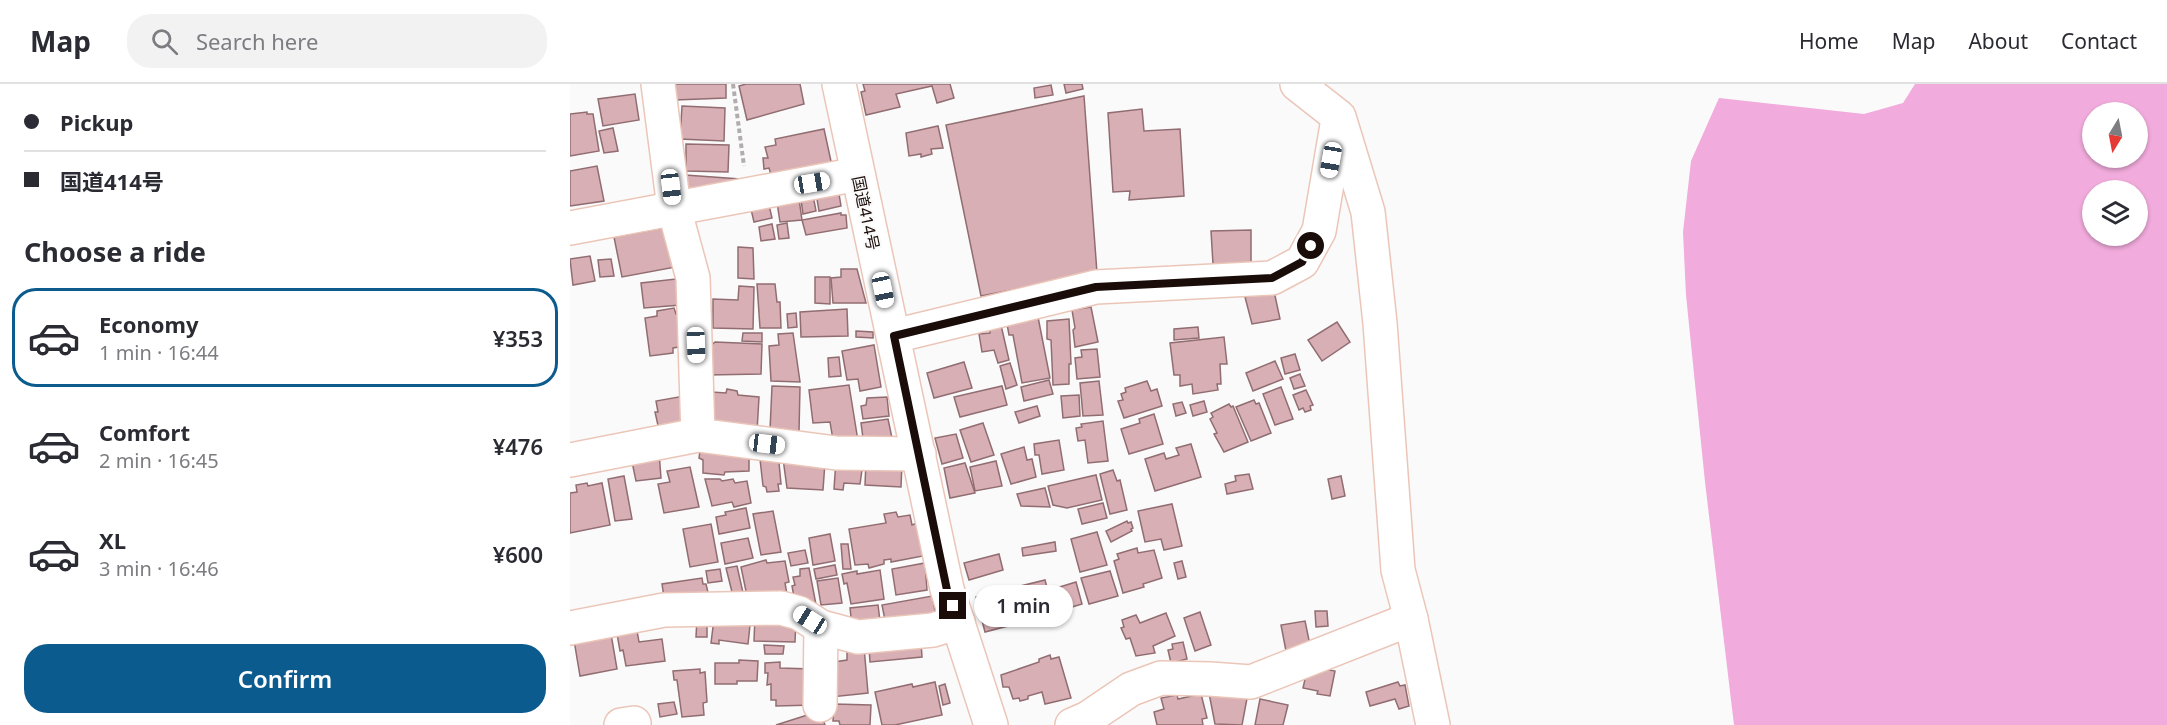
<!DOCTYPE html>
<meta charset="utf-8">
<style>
body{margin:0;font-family:"Noto Sans","Noto Sans JP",sans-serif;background:#f2f2f3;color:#2b2b33;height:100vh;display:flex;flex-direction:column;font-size:22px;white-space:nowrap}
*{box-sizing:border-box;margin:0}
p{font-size:20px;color:#7c7c81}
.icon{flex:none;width:33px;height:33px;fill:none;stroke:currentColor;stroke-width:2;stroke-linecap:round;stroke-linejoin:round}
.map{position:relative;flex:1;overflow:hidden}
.panel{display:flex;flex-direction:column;background:#fff;width:570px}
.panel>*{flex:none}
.guide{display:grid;align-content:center;height:132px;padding:0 24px;background:#fff}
.needle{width:39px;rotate:190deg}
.fabs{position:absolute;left:1512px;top:18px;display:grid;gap:12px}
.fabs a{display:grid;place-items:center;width:66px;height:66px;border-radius:50%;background:#fff;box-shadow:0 2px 4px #0004;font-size:30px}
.end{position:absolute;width:27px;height:27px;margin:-14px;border:8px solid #1a0d09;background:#fff;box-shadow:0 0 0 3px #fff}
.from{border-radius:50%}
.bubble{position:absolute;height:42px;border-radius:21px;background:#fff;box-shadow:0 2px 4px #0004;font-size:20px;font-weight:600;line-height:42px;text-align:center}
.car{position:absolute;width:18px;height:36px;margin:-18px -9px;border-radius:8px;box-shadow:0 0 4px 2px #0007;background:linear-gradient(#fff 24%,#345 0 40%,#fff 0 76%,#345 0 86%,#fff 0)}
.guide b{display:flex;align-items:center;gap:21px;height:57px;font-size:22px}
.guide b+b{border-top:2px solid #e1e1e2}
.guide i{width:15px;height:15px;background:#2b2b33}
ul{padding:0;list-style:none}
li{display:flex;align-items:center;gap:18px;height:99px;margin:0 12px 9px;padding:0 12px;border:3px solid transparent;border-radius:24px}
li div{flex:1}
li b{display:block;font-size:22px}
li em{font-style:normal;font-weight:600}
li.selected{border-color:#0c5b8e}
li>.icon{width:54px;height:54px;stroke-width:1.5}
h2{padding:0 24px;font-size:27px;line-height:72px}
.primary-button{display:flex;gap:12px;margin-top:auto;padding:12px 24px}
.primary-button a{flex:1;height:69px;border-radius:24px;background:#0c5b8e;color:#fff;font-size:24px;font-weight:600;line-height:69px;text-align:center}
header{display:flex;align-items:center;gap:36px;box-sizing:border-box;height:84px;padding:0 30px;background:#fff;border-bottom:2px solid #e1e1e2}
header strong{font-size:28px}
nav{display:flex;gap:33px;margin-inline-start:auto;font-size:21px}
.search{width:420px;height:54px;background:#f2f2f3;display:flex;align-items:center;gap:15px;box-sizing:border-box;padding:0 21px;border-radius:24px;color:#7c7c81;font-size:22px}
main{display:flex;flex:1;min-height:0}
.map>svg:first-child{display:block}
</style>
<header>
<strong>Map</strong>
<div class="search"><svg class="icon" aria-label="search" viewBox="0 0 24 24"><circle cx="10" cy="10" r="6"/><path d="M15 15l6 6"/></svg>Search here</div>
<nav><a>Home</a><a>Map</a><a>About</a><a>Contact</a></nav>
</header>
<main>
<section class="panel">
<div class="guide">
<b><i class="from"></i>Pickup</b>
<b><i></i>国道414号</b>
</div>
<h2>Choose a ride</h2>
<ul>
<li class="selected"><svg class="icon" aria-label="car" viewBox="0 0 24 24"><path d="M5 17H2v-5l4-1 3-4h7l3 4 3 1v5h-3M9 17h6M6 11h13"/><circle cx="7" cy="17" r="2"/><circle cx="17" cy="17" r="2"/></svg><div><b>Economy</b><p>1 min · 16:44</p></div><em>¥353</em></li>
<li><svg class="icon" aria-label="car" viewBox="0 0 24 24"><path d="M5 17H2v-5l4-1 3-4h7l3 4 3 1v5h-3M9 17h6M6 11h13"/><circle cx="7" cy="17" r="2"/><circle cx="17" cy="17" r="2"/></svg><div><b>Comfort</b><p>2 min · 16:45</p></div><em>¥476</em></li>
<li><svg class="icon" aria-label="car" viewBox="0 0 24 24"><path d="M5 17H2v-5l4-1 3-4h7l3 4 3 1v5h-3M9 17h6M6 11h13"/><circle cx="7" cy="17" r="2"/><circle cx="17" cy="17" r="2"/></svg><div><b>XL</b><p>3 min · 16:46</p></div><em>¥600</em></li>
</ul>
<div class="primary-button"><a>Confirm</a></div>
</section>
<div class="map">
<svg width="1597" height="641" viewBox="0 0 1597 641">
<rect width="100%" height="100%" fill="#fafafa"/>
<path fill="#f1abdc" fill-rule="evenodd" d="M1345,0H1597V641H1164L1135,398L1116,211L1113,148L1121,77L1149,14L1294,30L1333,19ZM1522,28H1568V74H1522ZM1522,106H1568V152H1522Z"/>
<g fill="#d7afb4" stroke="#916d72" stroke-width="1.5">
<path d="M98,0H156V14L105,16Z"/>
<path d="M176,0H230L234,20L177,36L169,2Z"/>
<path d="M293,0H380L384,14L367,19L362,2L326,10L330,23L296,31L291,8L295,7Z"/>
<path d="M494,0H512L513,5L496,9Z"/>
<path d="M481,1L483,11L465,14L464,4Z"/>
<path d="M65,10L69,36L33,42L28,15Z"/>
<path d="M514,12L527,189L411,212L376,41Z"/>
<path d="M112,22L155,24L154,57L110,55Z"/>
<path d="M572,25L574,47L610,45L614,112L559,116L560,107L543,108L538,29Z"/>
<path d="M17,28V30H23L29,67L0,72V30Z"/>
<path d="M368,42L373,64L361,65L362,70L351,73V70L339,72L336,49Z"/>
<path d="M43,44L48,67L34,69L29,47Z"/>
<path d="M254,45L262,82L201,91L199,84L194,85L193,74H198L195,63L206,61L205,55Z"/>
<path d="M116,60L159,61L158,88L116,87Z"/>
<path d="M27,82L34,117L0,122V87Z"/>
<path d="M115,91L170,95L169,102L112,108Z"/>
<path d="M268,104L271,122L249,127L247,115L250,114L249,107Z"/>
<path d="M242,106L246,127L233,130L230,108Z"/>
<path d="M228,108L232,136L210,138L206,112Z"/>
<path d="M198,117L202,134L184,138L180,121Z"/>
<path d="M271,129V131H276L277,144L236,151L232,136Z"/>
<path d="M217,139L219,154L209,155L207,141Z"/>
<path d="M202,140L205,155L191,157L189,143Z"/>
<path d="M93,144L111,182L52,193L44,153Z"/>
<path d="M681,146V180H643L641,147Z"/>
<path d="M168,163L183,164L184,195L168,194Z"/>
<path d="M20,172L25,197L3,201L0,175Z"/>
<path d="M41,175L44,192L30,193L28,176Z"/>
<path d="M271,185H287L296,219H263L261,194L271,193Z"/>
<path d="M245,193H260V220L245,219Z"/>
<path d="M106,195L111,221L74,224L71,199Z"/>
<path d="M187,200H205L207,218H210L211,244H190Z"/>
<path d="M169,202L184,203L183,245L143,244V215L168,216Z"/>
<path d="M704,207L710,235L682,240L675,213Z"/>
<path d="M521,223L528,258L505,263L503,246L505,244L502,226Z"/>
<path d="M104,224L106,230L115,229V262L103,264V269L80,272L75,234L87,232V227Z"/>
<path d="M277,225L278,252L231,253L230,228Z"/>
<path d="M226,229L227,243L218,244L217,230Z"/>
<path d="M468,233L480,294L452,299L443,251H439L437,240Z"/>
<path d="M499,235L501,280H499V300L483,301L481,256L477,255V237Z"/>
<path d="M767,238L780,258L752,277L738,256Z"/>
<path d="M431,241L439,276L428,279L424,266L412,268L409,250L420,249V245Z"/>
<path d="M628,243L629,254L604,256V245Z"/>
<path d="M286,247L303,248V254L286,253Z"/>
<path d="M173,249H192V258L172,257Z"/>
<path d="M223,249L230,298L201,297L199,262L209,261L208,250Z"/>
<path d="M654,253L657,280H650L651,300H647L648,306L623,310L622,300L610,302V291H604L600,259Z"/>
<path d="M145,258L192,260L191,290L138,291L137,265Z"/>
<path d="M304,261L311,303L290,307L288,295L277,296L272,267Z"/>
<path d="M527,265L530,293L507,295L505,274L512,273L511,266Z"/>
<path d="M725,270L730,286L715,290L711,274Z"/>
<path d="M269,273L271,292L259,293L258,274Z"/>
<path d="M705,277L713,295L683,307L676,289Z"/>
<path d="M394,278L402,304L364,314L357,289Z"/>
<path d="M440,279L447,301L436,305L430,282Z"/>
<path d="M730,290L735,302L724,305L720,294Z"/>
<path d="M479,296L483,310L454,317L451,303Z"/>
<path d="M529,297L533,331L513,332L510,299Z"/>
<path d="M577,297L581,307L587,305L592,322L554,334L548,317L553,316L551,310L556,308L555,304Z"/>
<path d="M279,301L288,357L263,356L260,338L243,339L239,306Z"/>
<path d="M202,302L230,303L229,348L200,346Z"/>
<path d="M432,302L437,321L390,333L384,313Z"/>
<path d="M711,303L723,335L705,341L693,310Z"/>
<path d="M157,305L167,307L168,311L189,313L187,348L138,344L142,308L156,309Z"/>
<path d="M736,306L743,321L740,322L741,326L735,328L733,324L729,326L723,311Z"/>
<path d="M509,311L510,332L493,334L491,312Z"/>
<path d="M114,312L120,343L89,346L85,328H88L86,317Z"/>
<path d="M317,313L319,332L293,335L291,322L296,321L297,314Z"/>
<path d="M684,316L686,320L689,319L701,349L681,357L666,323Z"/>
<path d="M634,317L637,328L623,332L620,321Z"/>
<path d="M612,318L616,329L606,332L603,320Z"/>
<path d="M659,320L661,323L663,322L678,358L654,368L644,350L647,349L640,335L643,333L641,329Z"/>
<path d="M467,322L470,332L449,339L445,328Z"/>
<path d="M584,330L593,360L559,370L551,345L570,339L569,335Z"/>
<path d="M318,335L322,354L294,362L291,339Z"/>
<path d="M533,337L538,377L518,379L515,356L508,357L506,344L512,343L511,340Z"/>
<path d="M413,339L424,371L401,378L390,346Z"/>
<path d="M386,350L393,374L372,380L365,354Z"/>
<path d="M489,356L494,386L472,390L469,371H465L464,360Z"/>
<path d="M131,360L179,370V387L155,388L154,391L133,389V376L129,374Z"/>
<path d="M621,360L631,393L585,407L575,375L594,369L596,375L609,371L606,364Z"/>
<path d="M454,363L457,376L462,375L466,393L441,400L431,370Z"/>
<path d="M189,366L208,368L211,400H208L209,407L197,408L196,403L193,402Z"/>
<path d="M212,367L255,378L253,406L217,404Z"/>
<path d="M89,368L91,394L66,397L61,373Z"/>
<path d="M266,376L293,379L290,400L274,399L273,406L264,405Z"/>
<path d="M296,377L332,378L331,403L295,401Z"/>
<path d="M426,377L432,402L405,407L400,383Z"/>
<path d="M395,379L405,409L380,414L374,384Z"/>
<path d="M120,383L129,423L94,429L88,400L100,398L97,387Z"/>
<path d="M543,386L547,397L550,396L557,426L540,430L530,390Z"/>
<path d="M679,390L683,405L657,410L655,400L666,397L665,392Z"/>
<path d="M526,391L532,416L497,424L483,421L478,402Z"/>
<path d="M54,392L62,435L45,437L38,395Z"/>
<path d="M771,392L775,412L762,415L758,395Z"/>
<path d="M135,395H150L152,397L163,395L165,399L177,397L181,419L164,423L162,418L142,422Z"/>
<path d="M17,399L18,402L32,399L40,441L0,449V409L7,408L6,401Z"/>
<path d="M475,404L480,423L451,422L447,410Z"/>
<path d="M533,419L537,434L512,440L508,425Z"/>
<path d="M602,420L612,462L594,466L591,455L575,458L568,427Z"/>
<path d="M176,424L180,444L149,450L146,433L156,431L155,428Z"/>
<path d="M203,427L211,468L191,471L183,430Z"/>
<path d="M326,428L328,433L340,431L342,441L347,439L353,472L321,478V475L314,476V480L299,484L298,480L285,481L279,445L316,439L314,430Z"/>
<path d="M557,437L558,439L561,438L563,444L561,445L562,447L541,458L536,447Z"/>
<path d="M141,440L148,478L120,483L113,445Z"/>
<path d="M527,448L537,481L510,488L501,455Z"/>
<path d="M260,450L265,477L243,481L239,454Z"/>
<path d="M178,454L183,474L155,480L151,459Z"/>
<path d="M485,458L486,467L453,472L452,464Z"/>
<path d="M271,460H278L281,485H273Z"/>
<path d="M567,464L568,469L584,466L592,494L573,500L574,503L553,509L544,477L549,475L547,470Z"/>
<path d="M235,466L238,479L221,482L218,469Z"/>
<path d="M429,470L433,486L399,496L394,479Z"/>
<path d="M196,476L197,479L215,477L219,498L215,499L218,516L178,517L171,483Z"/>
<path d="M612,477L616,493L608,495L604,479Z"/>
<path d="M355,479L357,506L326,511L322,485Z"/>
<path d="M265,481L267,491L246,495L244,485Z"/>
<path d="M167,482L174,513L164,516L156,484Z"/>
<path d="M239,484L247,526L225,519L222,502L225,501L223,493L230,492V485Z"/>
<path d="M150,485L152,497L138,499L136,487Z"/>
<path d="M310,486L314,515L281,520L277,499L274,500L272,490L287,487V490Z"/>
<path d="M540,487L548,512L519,520L511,494Z"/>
<path d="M132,494L133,500H136L140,517L95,520L92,500Z"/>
<path d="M268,494L272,519L251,521L247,497Z"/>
<path d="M475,496L484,530L415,548L406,513Z"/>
<path d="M506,498L512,520L489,527L483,505Z"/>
<path d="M362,512L367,536L316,541L312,521Z"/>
<path d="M308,521L311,545L282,542L280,524Z"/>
<path d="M745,527H757L758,542L746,543Z"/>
<path d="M630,528L641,561L625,567L614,534Z"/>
<path d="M596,529L605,552L583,562L585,569L566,572L560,554L556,555L551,544L554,543L552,536L566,531L570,539Z"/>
<path d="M181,532L178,560L149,556V560L141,559L144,535Z"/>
<path d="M185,532L226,536L225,558L184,557Z"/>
<path d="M127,534L137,535V553H126Z"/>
<path d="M735,537L740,561L716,567L711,541Z"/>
<path d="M67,547L69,558L92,555L95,577L56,582L53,566L50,567L47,550Z"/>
<path d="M41,550L47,585L10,592L4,556Z"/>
<path d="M351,558L352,573L300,578L299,563Z"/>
<path d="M613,558L617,575L601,579L598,566L603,565L602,560Z"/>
<path d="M194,561L214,562L213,570H195Z"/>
<path d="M294,563L298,609L261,613L257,579L277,576V564Z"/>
<path d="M480,571L481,575L489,573L501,614L475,620L472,608L458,612V615L450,617L449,614L443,615L439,603H433L431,591L469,578V575Z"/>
<path d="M169,576L188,577L187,597H167V600H145V579H169Z"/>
<path d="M210,578V584L242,585L244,621L206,622V616H201V600L197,601L198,589H195V579Z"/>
<path d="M738,582L765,587L760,612L747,610L748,607L733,604Z"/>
<path d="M130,585V589L135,588L137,618L133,619L134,631L112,633L107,596H104L103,587Z"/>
<path d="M365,598L372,631L325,641H312L305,608L342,600L343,603Z"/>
<path d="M828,598L830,602L835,601L839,622L829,625L825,615L800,622L796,608Z"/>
<path d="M637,599L678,609L672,641L645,640Z"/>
<path d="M375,600L380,619L373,621L369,602Z"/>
<path d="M631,610L637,634L632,635L633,641H587L584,628L594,625L591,614L607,611L608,615Z"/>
<path d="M690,615L718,621L713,641H685Z"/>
<path d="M104,618L107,630L90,633L88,620Z"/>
<path d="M264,620L301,621L300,641H270L269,637H263Z"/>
<path d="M250,627L255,641H206Z"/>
</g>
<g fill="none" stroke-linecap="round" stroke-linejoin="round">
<g stroke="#ebc6b8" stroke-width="36">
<g id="minor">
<path d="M88,0L104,124L123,194L128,351"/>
<path d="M727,0L769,33L798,128L810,239L828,486L841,535L863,641"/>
<path d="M0,144L288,90"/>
<path d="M324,252L526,203L702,194L732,178L749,147L767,41"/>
<path d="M0,376L128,351L266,369L349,370"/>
<path d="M0,544L94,526L211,524L229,529L251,543L288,553L363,546L388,538"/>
<path d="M250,621L251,543"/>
<path d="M51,641L64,639"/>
<path d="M502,641L518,634L561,605L591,594L640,595L681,598L841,535"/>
</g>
</g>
<g stroke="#ebc6b8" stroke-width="36">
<path id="highway" d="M269,0L377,505L421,641"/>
</g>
<path stroke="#b1adac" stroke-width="4" stroke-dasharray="4.5 3" stroke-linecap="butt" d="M163,0L174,82"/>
<use href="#minor" stroke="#fff" stroke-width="33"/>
<use href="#highway" stroke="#fff" stroke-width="33"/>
</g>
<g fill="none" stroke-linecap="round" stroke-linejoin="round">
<path stroke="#1a0d09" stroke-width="8" d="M383,522L377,506L324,252L526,203L702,194L732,178L741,162"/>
</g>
<g text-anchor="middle" stroke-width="4.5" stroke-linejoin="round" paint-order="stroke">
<g font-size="16" fill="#1a0d09" stroke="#fafafa">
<text transform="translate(296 129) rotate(78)" y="6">国道414号</text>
</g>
</g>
</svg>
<div class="fabs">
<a><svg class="needle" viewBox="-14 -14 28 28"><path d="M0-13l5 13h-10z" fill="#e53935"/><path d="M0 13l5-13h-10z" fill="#7c7c81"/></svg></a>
<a><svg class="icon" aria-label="layers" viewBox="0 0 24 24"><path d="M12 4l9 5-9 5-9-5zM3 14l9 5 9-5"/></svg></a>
</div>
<i class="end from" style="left:741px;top:162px"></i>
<i class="end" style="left:383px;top:522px"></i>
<div class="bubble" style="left:404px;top:501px;width:99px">1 min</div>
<i class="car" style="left:761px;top:76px;rotate:190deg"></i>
<i class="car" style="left:242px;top:99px;rotate:80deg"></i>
<i class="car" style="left:101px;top:103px;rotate:173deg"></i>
<i class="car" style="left:313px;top:206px;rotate:168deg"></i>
<i class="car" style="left:126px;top:261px;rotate:178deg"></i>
<i class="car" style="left:197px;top:360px;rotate:97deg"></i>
<i class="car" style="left:240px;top:536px;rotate:302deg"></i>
</div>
</main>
